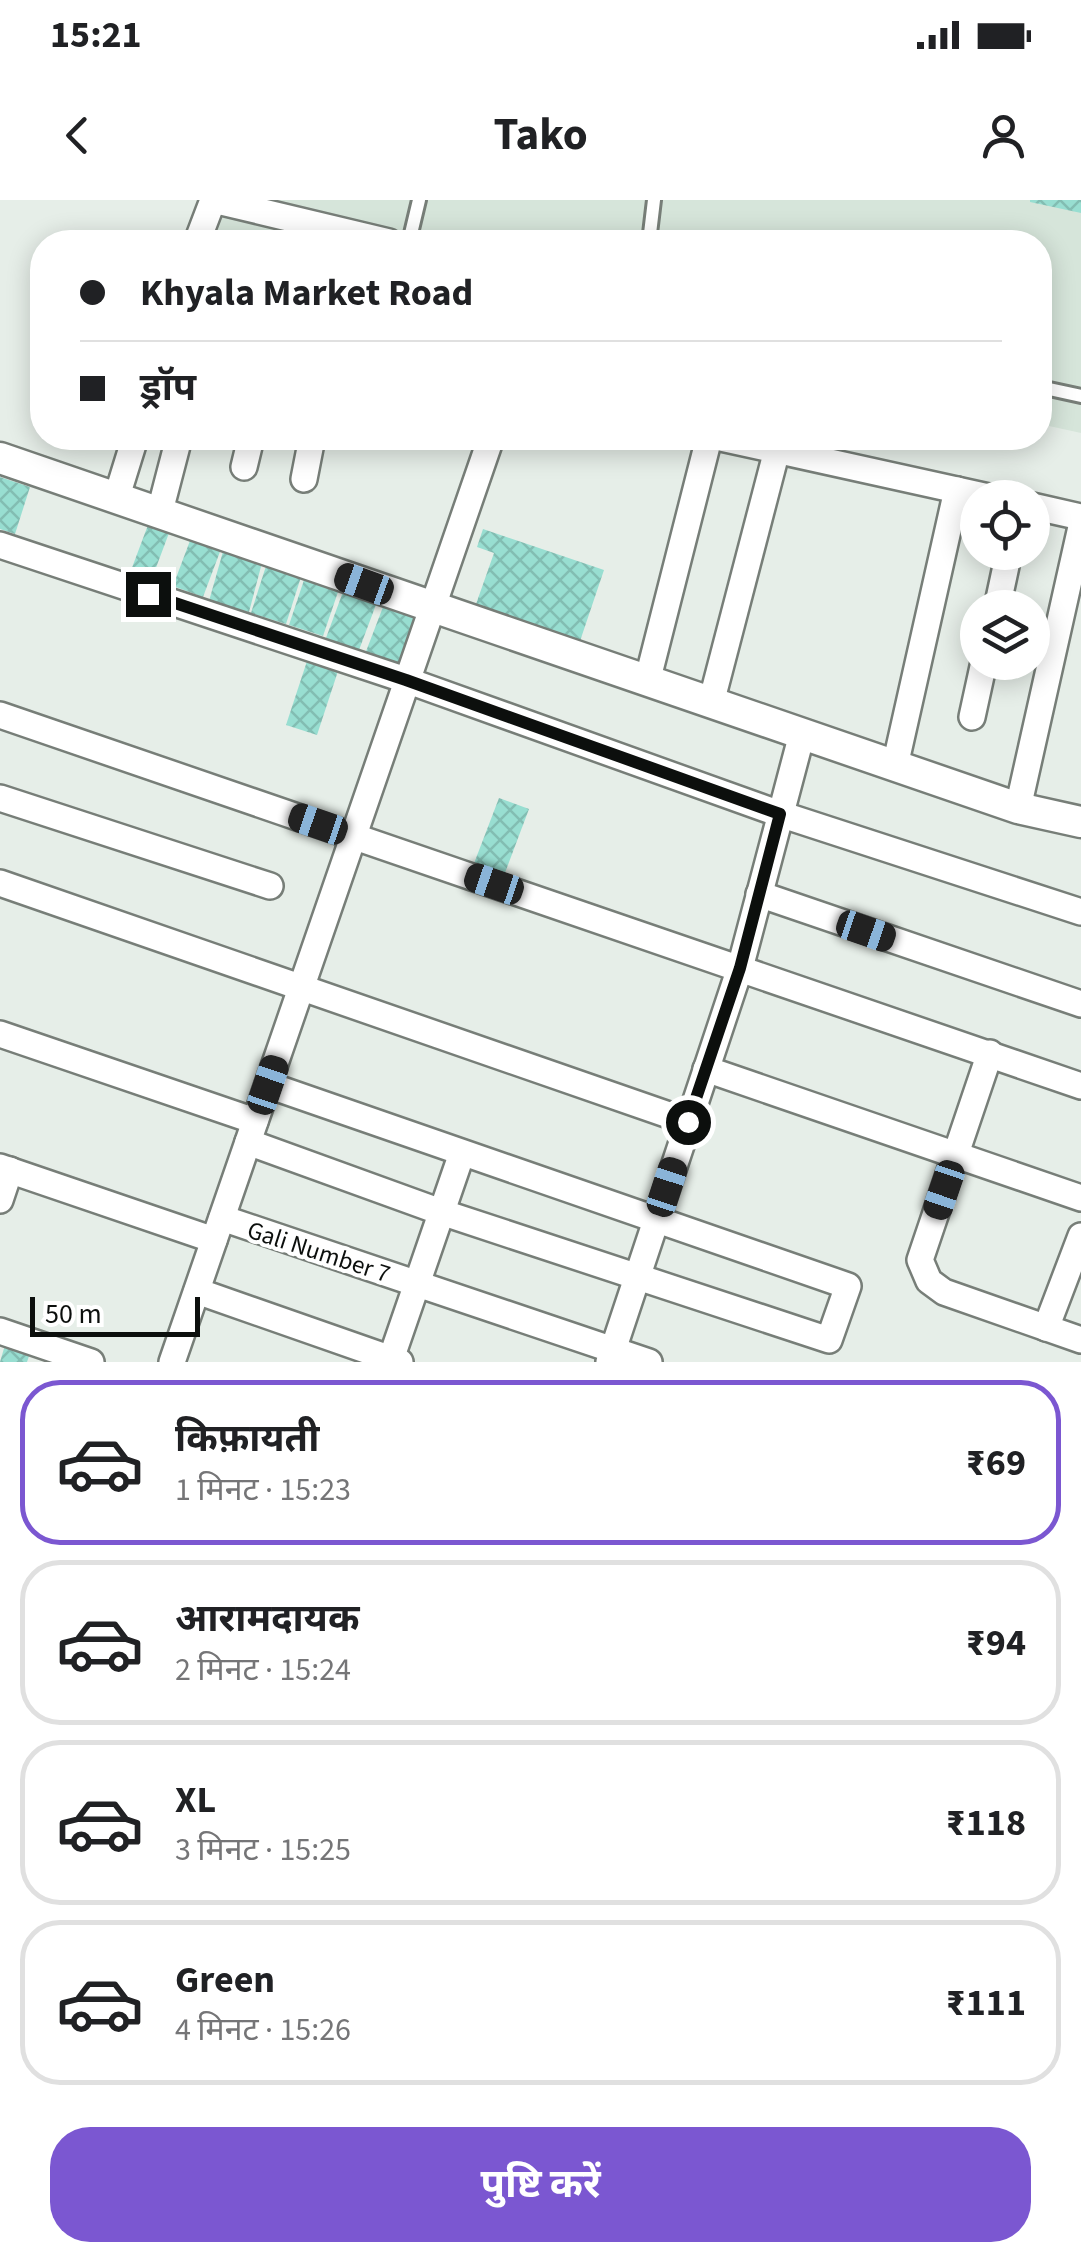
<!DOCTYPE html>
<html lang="hi">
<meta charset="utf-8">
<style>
body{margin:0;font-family:"Source Sans 3","Noto Sans Devanagari",sans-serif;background:#f2f2f2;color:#202124;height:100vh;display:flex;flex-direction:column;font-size:38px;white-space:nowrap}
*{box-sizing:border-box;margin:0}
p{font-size:32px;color:#757577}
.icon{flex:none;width:55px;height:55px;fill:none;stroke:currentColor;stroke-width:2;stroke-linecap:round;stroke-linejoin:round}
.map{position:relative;height:1162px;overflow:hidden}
.panel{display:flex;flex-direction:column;background:#fff;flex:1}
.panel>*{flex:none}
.guide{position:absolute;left:30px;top:30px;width:1022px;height:220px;border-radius:40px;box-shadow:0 5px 25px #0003;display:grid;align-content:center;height:220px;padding:0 50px;background:#fff}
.fabs{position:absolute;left:960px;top:280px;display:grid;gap:20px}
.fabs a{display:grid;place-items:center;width:90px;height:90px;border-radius:50%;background:#fff;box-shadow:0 5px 25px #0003;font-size:50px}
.scale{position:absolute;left:30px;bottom:25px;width:170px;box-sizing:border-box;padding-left:10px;border:5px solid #0c0f0d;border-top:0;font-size:28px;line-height:35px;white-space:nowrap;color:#0c0f0d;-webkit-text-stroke:8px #fff;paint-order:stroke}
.end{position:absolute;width:45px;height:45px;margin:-22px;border:12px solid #0c0f0d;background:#fff;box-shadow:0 0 0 5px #fff}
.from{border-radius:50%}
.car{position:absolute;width:30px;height:60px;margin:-30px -15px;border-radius:12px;box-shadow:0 0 8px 2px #0007;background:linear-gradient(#222 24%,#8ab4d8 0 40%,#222 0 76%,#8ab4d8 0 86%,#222 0)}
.guide b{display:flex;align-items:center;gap:35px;height:95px;font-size:38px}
.guide b+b{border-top:2px solid #e0e0e0}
.guide i{width:25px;height:25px;background:#202124}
ul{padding:18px 0 0;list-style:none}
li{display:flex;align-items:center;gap:30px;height:165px;margin:0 20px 15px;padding:0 30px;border:5px solid #e0e0e0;border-radius:40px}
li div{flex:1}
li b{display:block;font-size:38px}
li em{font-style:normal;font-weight:700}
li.on{border-color:#7b57d1}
li>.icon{width:90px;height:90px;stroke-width:1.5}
.primary-button{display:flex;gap:20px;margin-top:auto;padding:20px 50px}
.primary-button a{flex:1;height:115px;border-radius:40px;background:#7b57d1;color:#fff;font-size:40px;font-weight:700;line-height:115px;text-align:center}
.status{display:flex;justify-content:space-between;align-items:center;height:70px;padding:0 50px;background:#fff;direction:ltr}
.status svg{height:28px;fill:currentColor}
header{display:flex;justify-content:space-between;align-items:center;height:130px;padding:0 50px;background:#fff;font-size:45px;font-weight:700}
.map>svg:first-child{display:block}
</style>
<div class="status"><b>15:21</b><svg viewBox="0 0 49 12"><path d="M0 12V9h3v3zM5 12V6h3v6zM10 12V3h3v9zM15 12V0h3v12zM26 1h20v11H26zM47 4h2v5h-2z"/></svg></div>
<header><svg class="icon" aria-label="back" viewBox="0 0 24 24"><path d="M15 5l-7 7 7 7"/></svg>Tako<svg class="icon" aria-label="person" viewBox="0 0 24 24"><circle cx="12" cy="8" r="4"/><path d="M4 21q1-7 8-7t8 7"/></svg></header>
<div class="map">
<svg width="1081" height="1162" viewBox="0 0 1081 1162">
<defs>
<pattern id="building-cross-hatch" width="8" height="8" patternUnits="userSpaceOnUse" patternTransform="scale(2.5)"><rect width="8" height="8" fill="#98ded1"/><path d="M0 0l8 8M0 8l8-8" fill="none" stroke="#82bdb2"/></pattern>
</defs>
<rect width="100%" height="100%" fill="#e6eee8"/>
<path fill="#d6e5da" d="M222,0H1081V233L1040,224V42H213Z"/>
<g fill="url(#building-cross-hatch)">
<path d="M1030,0H1081V13L1030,2Z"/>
<path d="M0,277L30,287L15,334L0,329Z"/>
<path d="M148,325L169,333L151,381L130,373Z"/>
<path d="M483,329L604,370L578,447L475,407L494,353L477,347Z"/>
<path d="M191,338L221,349L203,397L173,386Z"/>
<path d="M224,348L263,359L249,412L209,401Z"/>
<path d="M266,366L301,377L286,424L251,413Z"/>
<path d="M305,377L339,389L323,436L289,425Z"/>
<path d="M344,389L377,402L359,450L326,438Z"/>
<path d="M383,407L420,420L402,468L365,454Z"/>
<path d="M310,452L341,462L317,535L286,525Z"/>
<path d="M499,598L529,609L503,678L473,666Z"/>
<path d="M5,1145L30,1153L27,1162H0Z"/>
</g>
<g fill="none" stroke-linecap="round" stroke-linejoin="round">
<g stroke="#777e78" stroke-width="18">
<g id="service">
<path d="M409,42L419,0"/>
<path d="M649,42L654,0"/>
<path d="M1040,187L1081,196"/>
</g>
</g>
<g stroke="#777e78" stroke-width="30">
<g id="minor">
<path d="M213,0L389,42"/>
<path d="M197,42L213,0"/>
<path d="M721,238L993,298"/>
<path d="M244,267L251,238"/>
<path d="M304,279L312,238"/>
<path d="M117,296L135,238"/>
<path d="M1032,306L1081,317"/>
<path d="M160,311L179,238"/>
<path d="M0,345L406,480L780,614L1081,712"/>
<path d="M997,408L1009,352"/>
<path d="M647,482L709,238"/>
<path d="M711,503L777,250"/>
<path d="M0,515L1081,886"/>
<path d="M972,517L984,462"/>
<path d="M895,566L957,290"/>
<path d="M0,598L270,686"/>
<path d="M1018,608L1081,327"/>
<path d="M0,683L689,922"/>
<path d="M759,694L1081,804"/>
<path d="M0,834L255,921"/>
<path d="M990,853L920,1060L929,1081L944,1092L1081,1140"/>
<path d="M706,869L1081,998"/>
<path d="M248,942L441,1012L829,1140L848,1086L268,885"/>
<path d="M0,967L214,1040"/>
<path d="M0,1000L10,970"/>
<path d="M222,1018L649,1162"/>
<path d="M197,1091L400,1162"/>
<path d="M1046,1128L1081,1036"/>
<path d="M0,1131L91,1162"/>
<path d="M172,1162L491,238"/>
<path d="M390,1162L462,953"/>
<path d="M609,1162L740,768L802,534"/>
</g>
</g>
<g stroke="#777e78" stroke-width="35">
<path id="tertiary" d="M0,258L1018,608L1081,622"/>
</g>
<use href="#service" stroke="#fff" stroke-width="12"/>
<use href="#minor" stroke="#fff" stroke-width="25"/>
<use href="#tertiary" stroke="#fff" stroke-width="30"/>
</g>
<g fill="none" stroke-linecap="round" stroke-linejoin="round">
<path stroke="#0c0f0d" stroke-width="12" d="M148,394L406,480L780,614L740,768L688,922"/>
</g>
<g text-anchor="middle" stroke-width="8" stroke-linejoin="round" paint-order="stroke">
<g font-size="25" fill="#0c0f0d" stroke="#fff">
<text transform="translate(319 1051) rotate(18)" y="9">Gali Number 7</text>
</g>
</g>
</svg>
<div class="fabs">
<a><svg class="icon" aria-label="locate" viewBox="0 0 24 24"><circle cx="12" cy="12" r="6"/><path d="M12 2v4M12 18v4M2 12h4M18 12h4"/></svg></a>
<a><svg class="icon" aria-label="layers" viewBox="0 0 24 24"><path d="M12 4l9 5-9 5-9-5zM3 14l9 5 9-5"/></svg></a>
</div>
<div class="scale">50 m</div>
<i class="end from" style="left:688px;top:922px"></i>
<i class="end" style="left:148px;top:394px"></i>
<i class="car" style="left:364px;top:384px;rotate:290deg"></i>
<i class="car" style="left:318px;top:624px;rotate:289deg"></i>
<i class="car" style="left:494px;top:684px;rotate:289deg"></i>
<i class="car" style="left:866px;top:731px;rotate:109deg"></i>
<i class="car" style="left:268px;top:885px;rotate:19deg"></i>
<i class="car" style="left:667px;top:987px;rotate:18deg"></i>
<i class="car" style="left:944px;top:990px;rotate:199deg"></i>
<div class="guide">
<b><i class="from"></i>Khyala Market Road</b>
<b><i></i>ड्रॉप</b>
</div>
</div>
<section class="panel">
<ul>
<li class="on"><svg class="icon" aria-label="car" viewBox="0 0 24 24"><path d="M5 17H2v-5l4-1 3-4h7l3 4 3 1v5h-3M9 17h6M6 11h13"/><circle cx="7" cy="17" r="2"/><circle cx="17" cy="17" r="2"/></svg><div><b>किफ़ायती</b><p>1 मिनट · 15:23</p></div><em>₹69</em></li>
<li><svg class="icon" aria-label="car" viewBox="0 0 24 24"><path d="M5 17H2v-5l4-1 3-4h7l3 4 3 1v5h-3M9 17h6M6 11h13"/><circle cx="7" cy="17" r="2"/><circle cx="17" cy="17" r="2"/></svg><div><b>आरामदायक</b><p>2 मिनट · 15:24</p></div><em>₹94</em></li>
<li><svg class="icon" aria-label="car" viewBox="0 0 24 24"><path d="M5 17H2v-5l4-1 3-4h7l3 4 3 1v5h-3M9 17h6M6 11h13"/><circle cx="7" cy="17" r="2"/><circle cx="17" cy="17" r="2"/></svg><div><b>XL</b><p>3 मिनट · 15:25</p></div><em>₹118</em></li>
<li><svg class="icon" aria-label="car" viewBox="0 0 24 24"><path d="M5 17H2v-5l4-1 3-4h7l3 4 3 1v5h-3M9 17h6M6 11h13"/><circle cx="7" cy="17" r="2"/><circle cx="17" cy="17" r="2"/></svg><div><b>Green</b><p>4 मिनट · 15:26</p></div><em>₹111</em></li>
</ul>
<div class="primary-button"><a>पुष्टि करें</a></div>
</section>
